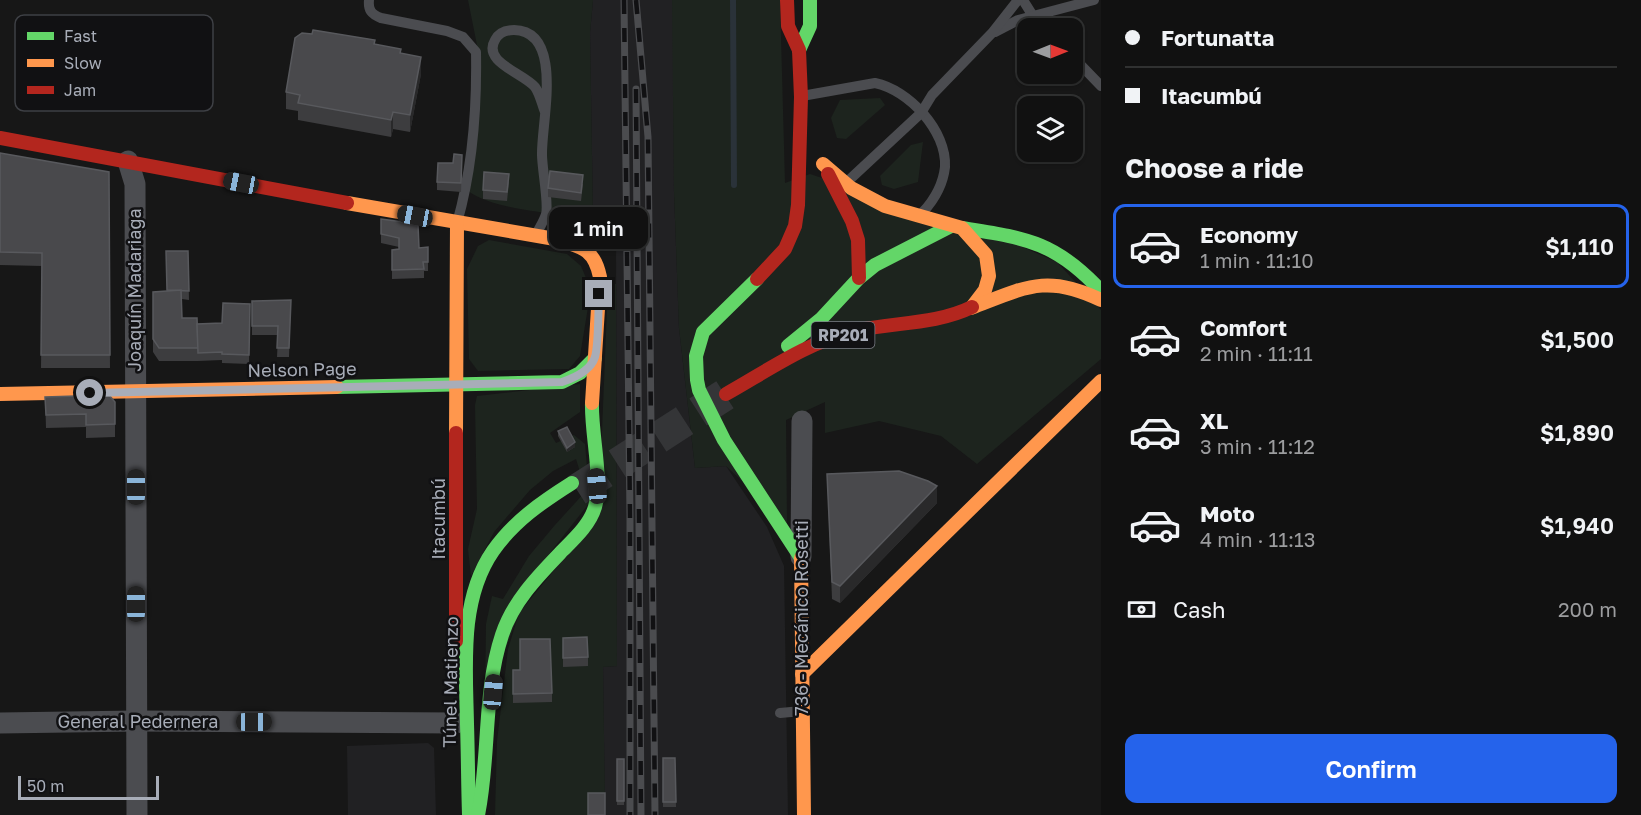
<!DOCTYPE html>
<meta charset="utf-8">
<style>
body{margin:0;font-family:"Golos Text",sans-serif;background:#1e1f1f;color:#f1f3f6;height:100vh;display:flex;flex-direction:column;font-size:22px;white-space:nowrap}
*{box-sizing:border-box;margin:0}
p{font-size:20px;color:#9c9d9f}
.icon{flex:none;width:33px;height:33px;fill:none;stroke:currentColor;stroke-width:2;stroke-linecap:round;stroke-linejoin:round}
.map{position:relative;flex:1;overflow:hidden}
.sheet{display:flex;flex-direction:column;background:#111;width:540px}
.sheet>*{flex:none}
.banner{display:grid;align-content:center;height:132px;padding:0 24px;background:#111}
.needle{width:39px;rotate:89deg}
.controls{position:absolute;left:1017px;top:18px;display:grid;gap:12px}
.controls a{display:grid;place-items:center;width:66px;height:66px;border-radius:12px;background:#111;box-shadow:0 2px 4px #0004,0 0 0 2px #303131;font-size:30px}
.scale{position:absolute;left:18px;bottom:15px;width:141px;box-sizing:border-box;padding-left:6px;border:3px solid #a8adb8;border-top:0;font-size:16px;line-height:21px;white-space:nowrap;color:#a8adb8;-webkit-text-stroke:4px #111113;paint-order:stroke}
.end{position:absolute;width:27px;height:27px;margin:-14px;border:8px solid #a8adb8;background:#111;box-shadow:0 0 0 3px #111}
.from{border-radius:50%}
.bubble{position:absolute;height:42px;border-radius:12px;background:#111;box-shadow:0 2px 4px #0004,0 0 0 2px #303131;font-size:20px;font-weight:600;line-height:42px;text-align:center}
.car{position:absolute;width:18px;height:36px;margin:-18px -9px;border-radius:8px;box-shadow:0 0 4px 2px #0007;background:linear-gradient(#222 24%,#8ab4d8 0 40%,#222 0 76%,#8ab4d8 0 86%,#222 0)}
.banner b{display:flex;align-items:center;gap:21px;height:57px;font-size:22px}
.banner b+b{border-top:2px solid #303131}
.banner i{width:15px;height:15px;background:#f1f3f6}
ul{padding:0;list-style:none}
li{display:flex;align-items:center;gap:18px;height:84px;margin:0 12px 9px;padding:0 12px;border:3px solid transparent;border-radius:12px}
li div{flex:1}
li b{display:block;font-size:22px}
li em{font-style:normal;font-weight:600}
li.active{border-color:#2563eb}
li>.icon{width:54px;height:54px;stroke-width:1.5}
h2{padding:0 24px;font-size:27px;line-height:72px}
.pay{display:flex;align-items:center;gap:15px;height:66px;padding:0 24px;font-size:22px}
.pay p{margin-inline-start:auto}
.action{display:flex;gap:12px;margin-top:auto;padding:12px 24px}
.action a{flex:1;height:69px;border-radius:12px;background:#2563eb;color:#fff;font-size:24px;font-weight:600;line-height:69px;text-align:center}
main{display:flex;flex:1;min-height:0}
.map>svg:first-child{display:block}
</style>
<main>
<div class="map">
<svg width="1101" height="815" viewBox="0 0 1101 815">
<rect width="100%" height="100%" fill="#171717"/>
<g fill="#212123">
<path d="M593,0H673L674,192L679,328L695,468L726,466L767,527L784,566L788,815H605L603,667L617,666L616,234L593,217L590,33Z"/>
<path d="M428,743L434,748L436,815H348L347,746Z"/>
</g>
<g fill="#1d241e">
<path d="M468,0H593L590,33L593,217C560,215 494,210 468,191L480,60Z"/>
<path d="M672,0H780L785,183L810,174L995,235L1057,262L1101,310V359L977,464L941,436L879,421L825,433V402L786,420L787,523L726,466L695,468L679,328L674,192Z"/>
<path d="M880,98L885,105L846,139L837,138L831,118L840,100Z"/>
<path d="M923,142L918,182L894,189L882,185L880,176L911,145Z"/>
<path d="M489,240L567,254L581,266L586,278L589,301L580,356L569,369L478,371L469,359L467,269L478,246Z"/>
<path d="M608,284H616L617,666L603,667L605,801L588,815H495L497,741L508,649L519,613L578,541L601,456Z"/>
<path d="M580,384V412L550,433L556,443L574,435L585,444L590,502L535,572L485,702L486,624L492,596L503,599L529,556L555,525L586,491L576,459L553,471L530,490L494,532L471,576L468,549L477,509L475,405L477,396Z"/>
</g>
<g fill="none" stroke-linecap="round" stroke-linejoin="round">
<path stroke="#2a3239" stroke-width="6" d="M733,0L734,185"/>
<path stroke="#343537" stroke-width="32" stroke-dasharray="32 16" stroke-linecap="butt" d="M577,490L726,394"/>
<g stroke="#4b4c50" stroke-width="10">
<path d="M369,0C368,10 371,14 381,18L447,31L463,37L476,52C477,109 473,167 457,223"/>
<path d="M1023,0L1033,16L1046,28"/>
<path d="M995,32L1018,20L1094,0"/>
<path d="M1072,56L1101,86"/>
<path d="M802,96L875,83C909,90 947,131 945,167C943,185 934,200 923,212"/>
<path d="M848,181L921,113L932,95L992,33L1018,0"/>
<path d="M536,235C539,228 544,221 546,214C549,204 542,168 542,155C541,123 565,31 514,30C506,30 499,32 495,40C482,62 523,73 535,87C540,94 542,105 545,112"/>
<path d="M780,713L802,711"/>
</g>
<g stroke="#4b4c50" stroke-width="21">
<path d="M128,161L135,184L137,815"/>
<path d="M801,557L802,421"/>
<path d="M0,723L137,721L456,723"/>
</g>
<g stroke="#63d668" stroke-width="14">
<path d="M799,50L810,26V0"/>
<path d="M962,228C1025,238 1055,241 1101,291"/>
<path d="M757,279L703,332L696,356L697,380L699,390L724,440L801,558"/>
<path d="M788,346L821,319L859,278L875,265L951,226"/>
<path d="M337,387L562,382L580,373L595,358"/>
<path d="M469,815C468,785 468,754 467,724C466,667 459,600 493,551C514,521 542,502 572,483"/>
<path d="M478,815C490,756 483,692 502,635C513,601 539,575 563,550C575,538 590,524 595,507C603,479 591,434 592,403"/>
</g>
<g stroke="#ff974d" stroke-width="14">
<path d="M823,164L851,188L885,206L962,228L986,255L989,276L985,290L972,307"/>
<path d="M347,203L555,239C581,247 594,248 600,277L592,403"/>
<path d="M971,308C1024,288 1046,273 1101,300"/>
<path d="M0,394L337,387"/>
<path d="M456,433L457,223"/>
<path d="M801,558L804,815"/>
<path d="M802,674L1101,381"/>
</g>
<g stroke="#b3261e" stroke-width="14">
<path d="M0,138L347,203"/>
<path d="M828,174L852,221L858,240L859,278"/>
<path d="M757,279L785,249L795,226L798,205L801,97L799,50L788,26L787,0"/>
<path d="M726,394C767,371 808,342 854,331C893,322 935,325 972,307"/>
<path d="M456,641V433"/>
</g>
<g stroke="#4b4c4f" stroke-width="7">
<g id="rail">
<path d="M624,0L630,516V815"/>
<path d="M636,0L648,137L655,815"/>
<path d="M636,89L641,815"/>
</g>
</g>
<use href="#rail" stroke="#111113" stroke-width="4.5" stroke-dasharray="14" stroke-linecap="butt"/>
</g>
<g fill="#3d3d3f">
<path d="M375,44L401,53L421,74L410,132L393,129L391,137L298,120V111L286,109V92Z"/>
<path d="M0,153L109,172L110,368H41L42,266L0,265Z"/>
<path d="M462,163L461,192L437,190V182Z"/>
<path d="M509,182L507,201L483,199V190Z"/>
<path d="M583,184L581,201L548,197V188Z"/>
<path d="M381,219L419,248L428,247V271H424V278L392,279V250L399,249V247L381,243Z"/>
<path d="M166,251H188L189,300L182,299V318L197,327L222,323L250,304L249,364L222,363V360L198,361H159L153,352V292L167,291Z"/>
<path d="M291,300L289,357H277L278,335H252V301Z"/>
<path d="M45,397L115,402V437L86,438V427L46,428Z"/>
<path d="M558,431L575,447L567,452L558,436Z"/>
<path d="M827,474L937,503L840,603L832,599Z"/>
<path d="M563,638L588,657V666L563,667Z"/>
<path d="M513,670L552,693V702L513,703Z"/>
<path d="M663,758H675L676,807H663Z"/>
<rect x="617" y="759" width="7" height="46"/>
</g>
<g fill="#29292a">
<path d="M421,57V74L410,132V115Z"/>
<path d="M393,112V129L391,137V120Z"/>
<path d="M575,442V447L567,452V448Z"/>
<path d="M937,486V503L840,603V586Z"/>
</g>
<g fill="#49494c" stroke="#58595d" stroke-width="1.5">
<path d="M313,30L375,40L374,44L401,49L400,53L421,57L410,115L393,112L391,120L298,103L300,95L286,92L295,38L302,33L312,34Z"/>
<path d="M0,153L109,172L110,355H41L42,253L0,252Z"/>
<path d="M454,154L462,155L461,183L437,182L438,163H453Z"/>
<path d="M550,171L583,175L581,193L548,188Z"/>
<path d="M484,172L509,174L507,192L483,190Z"/>
<path d="M381,219L418,224L419,248L428,247V262H423L424,269L392,270V250L399,249V238L381,234Z"/>
<path d="M166,251H188L189,291L167,290Z"/>
<path d="M181,290L182,318H197L198,348H159L153,339V292Z"/>
<path d="M291,300L289,348H277L278,326H252V301Z"/>
<path d="M223,303L250,304L249,355L222,354V352L198,353L197,324L222,323Z"/>
<path d="M109,395L115,402V424L86,425V414L46,415L45,397Z"/>
<path d="M567,427L575,442L567,448L558,431Z"/>
<path d="M899,471L928,481L937,486L840,586L832,582L827,474Z"/>
<path d="M587,637L588,657L563,658V638Z"/>
<path d="M520,639H550L552,693L513,694V670H520Z"/>
<path d="M663,758H675L676,802H663Z"/>
<rect x="617" y="759" width="7" height="42"/>
<rect x="588" y="793" width="17" height="22"/>
</g>
<g fill="none" stroke-linecap="round" stroke-linejoin="round">
<path stroke="#a8adb8" stroke-width="8" d="M90,393L562,382C574,378 591,370 595,357C599,342 598,311 599,294"/>
</g>
<g text-anchor="middle" stroke-width="5" stroke-linejoin="round" paint-order="stroke">
<rect fill="#111113" stroke="#7b7e86" stroke-width="1.5" x="811.5" y="322" width="63" height="26" rx="4.5"/>
<g font-size="16" font-weight="bold" fill="#a8adb8">
<text x="843" y="341">RP201</text>
</g>
<g font-size="18" fill="#a8adb8" stroke="#111113">
<text transform="translate(135 290) rotate(-90)" y="6">Joaquín Madariaga</text>
<text transform="translate(302 370) rotate(-1)" y="6">Nelson Page</text>
<text transform="translate(439 519) rotate(-90)" y="6">Itacumbú</text>
<text transform="translate(802 618) rotate(-90)" y="6">736 - Mecánico Rosetti</text>
<text transform="translate(451 682) rotate(-89)" y="6">Túnel Matienzo</text>
<text x="138" y="728">General Pedernera</text>
</g>
</g>
<rect x="15" y="15" width="198" height="96" rx="9" fill="#111113" stroke="#3e4045" stroke-width="1.5"/>
<rect x="27" y="32" width="27" height="8" fill="#63d668"/>
<rect x="27" y="59" width="27" height="8" fill="#ff974d"/>
<rect x="27" y="86" width="27" height="8" fill="#b3261e"/>
<g font-size="16" fill="#a8adb8">
<text x="64" y="42">Fast</text>
<text x="64" y="69">Slow</text>
<text x="64" y="96">Jam</text>
</g>
</svg>
<div class="controls">
<a><svg class="needle" viewBox="-14 -14 28 28"><path d="M0-13l5 13h-10z" fill="#e53935"/><path d="M0 13l5-13h-10z" fill="#9c9d9f"/></svg></a>
<a><svg class="icon" aria-label="layers" viewBox="0 0 24 24"><path d="M12 4l9 5-9 5-9-5zM3 14l9 5 9-5"/></svg></a>
</div>
<div class="scale">50 m</div>
<i class="end from" style="left:90px;top:393px"></i>
<i class="end" style="left:599px;top:294px"></i>
<div class="bubble" style="left:549px;top:207px;width:99px">1 min</div>
<i class="car" style="left:241px;top:183px;rotate:281deg"></i>
<i class="car" style="left:415px;top:216px;rotate:281deg"></i>
<i class="car" style="left:597px;top:486px;rotate:355deg"></i>
<i class="car" style="left:136px;top:487px;rotate:0deg"></i>
<i class="car" style="left:136px;top:604px;rotate:0deg"></i>
<i class="car" style="left:493px;top:692px;rotate:5deg"></i>
<i class="car" style="left:254px;top:722px;rotate:90deg"></i>
</div>
<section class="sheet">
<div class="banner">
<b><i class="from"></i>Fortunatta</b>
<b><i></i>Itacumbú</b>
</div>
<h2>Choose a ride</h2>
<ul>
<li class="active"><svg class="icon" aria-label="car" viewBox="0 0 24 24"><path d="M5 17H2v-5l4-1 3-4h7l3 4 3 1v5h-3M9 17h6M6 11h13"/><circle cx="7" cy="17" r="2"/><circle cx="17" cy="17" r="2"/></svg><div><b>Economy</b><p>1 min · 11:10</p></div><em>$1,110</em></li>
<li><svg class="icon" aria-label="car" viewBox="0 0 24 24"><path d="M5 17H2v-5l4-1 3-4h7l3 4 3 1v5h-3M9 17h6M6 11h13"/><circle cx="7" cy="17" r="2"/><circle cx="17" cy="17" r="2"/></svg><div><b>Comfort</b><p>2 min · 11:11</p></div><em>$1,500</em></li>
<li><svg class="icon" aria-label="car" viewBox="0 0 24 24"><path d="M5 17H2v-5l4-1 3-4h7l3 4 3 1v5h-3M9 17h6M6 11h13"/><circle cx="7" cy="17" r="2"/><circle cx="17" cy="17" r="2"/></svg><div><b>XL</b><p>3 min · 11:12</p></div><em>$1,890</em></li>
<li><svg class="icon" aria-label="car" viewBox="0 0 24 24"><path d="M5 17H2v-5l4-1 3-4h7l3 4 3 1v5h-3M9 17h6M6 11h13"/><circle cx="7" cy="17" r="2"/><circle cx="17" cy="17" r="2"/></svg><div><b>Moto</b><p>4 min · 11:13</p></div><em>$1,940</em></li>
</ul>
<div class="pay"><svg class="icon" aria-label="cash" viewBox="0 0 24 24"><path d="M3 7h18v10H3z"/><circle cx="12" cy="12" r="2"/></svg>Cash<p>200 m</p></div>
<div class="action"><a>Confirm</a></div>
</section>
</main>
